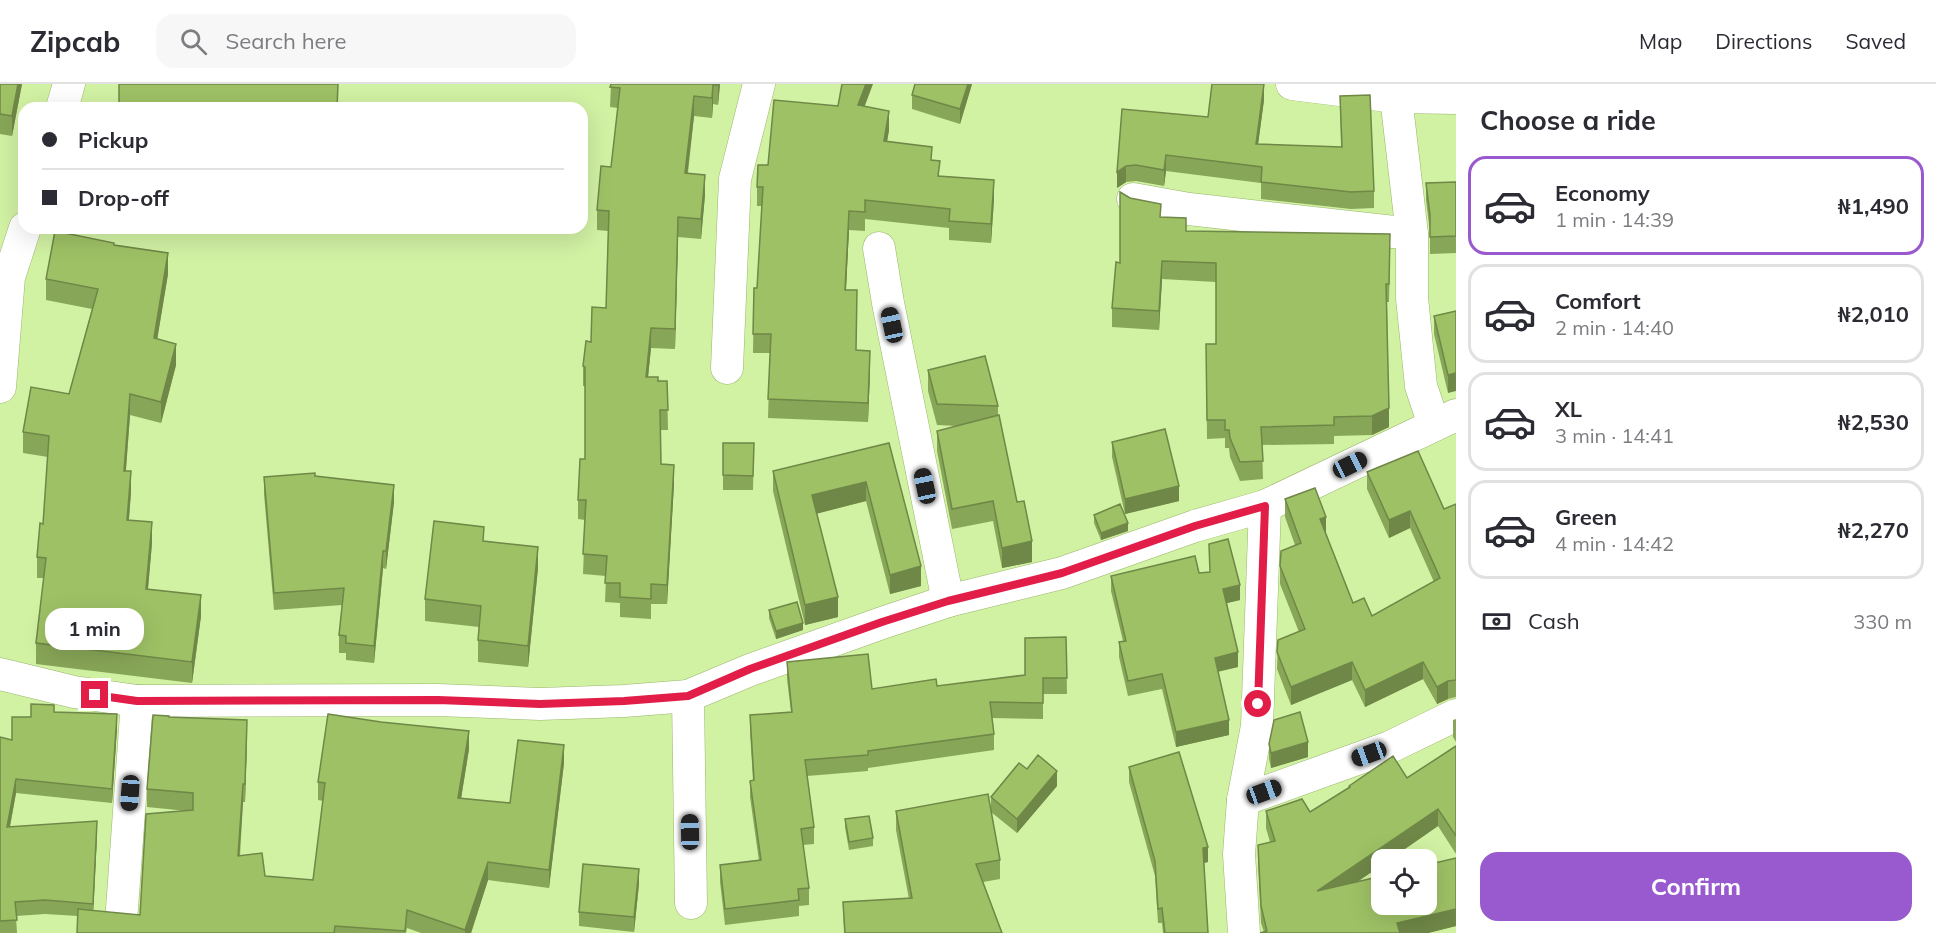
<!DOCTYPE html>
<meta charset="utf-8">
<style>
body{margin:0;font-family:Mulish,sans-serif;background:#f7f7f7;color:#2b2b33;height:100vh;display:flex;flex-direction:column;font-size:22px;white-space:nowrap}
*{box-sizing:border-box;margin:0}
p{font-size:20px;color:#7c7c81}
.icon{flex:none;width:33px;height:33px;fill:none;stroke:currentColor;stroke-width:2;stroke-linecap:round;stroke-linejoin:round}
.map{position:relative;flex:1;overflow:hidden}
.sheet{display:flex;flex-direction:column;background:#fff;width:480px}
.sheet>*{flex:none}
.top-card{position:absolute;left:18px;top:18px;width:570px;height:132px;border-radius:18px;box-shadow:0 6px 24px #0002;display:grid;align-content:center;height:132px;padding:0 24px;background:#fff}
.tools{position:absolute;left:1371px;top:765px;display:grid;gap:12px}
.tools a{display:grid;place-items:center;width:66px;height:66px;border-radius:12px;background:#fff;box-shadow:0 6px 24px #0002;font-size:30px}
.end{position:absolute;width:27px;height:27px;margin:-14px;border:8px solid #e11d48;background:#fff;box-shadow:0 0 0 3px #fff}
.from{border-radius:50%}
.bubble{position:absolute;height:42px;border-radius:18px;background:#fff;box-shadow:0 6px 24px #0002;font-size:20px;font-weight:700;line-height:42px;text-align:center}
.car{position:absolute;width:18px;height:36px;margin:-18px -9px;border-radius:8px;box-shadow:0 0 4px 2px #0007;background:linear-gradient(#222 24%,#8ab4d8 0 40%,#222 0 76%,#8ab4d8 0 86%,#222 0)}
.top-card b{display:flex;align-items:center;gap:21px;height:57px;font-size:22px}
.top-card b+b{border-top:2px solid #e1e1e2}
.top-card i{width:15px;height:15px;background:#2b2b33}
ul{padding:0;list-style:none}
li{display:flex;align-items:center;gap:18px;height:99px;margin:0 12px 9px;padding:0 12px;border:3px solid #e1e1e2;border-radius:18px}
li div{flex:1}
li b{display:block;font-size:22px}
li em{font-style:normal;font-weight:700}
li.selected{border-color:#995ad0}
li>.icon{width:54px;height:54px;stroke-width:1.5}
h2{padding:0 24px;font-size:27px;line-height:72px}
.pay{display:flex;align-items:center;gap:15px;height:66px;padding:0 24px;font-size:22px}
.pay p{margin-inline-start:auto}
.button{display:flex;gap:12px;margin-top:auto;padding:12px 24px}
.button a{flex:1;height:69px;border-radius:18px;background:#995ad0;color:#fff;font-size:24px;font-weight:700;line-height:69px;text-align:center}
header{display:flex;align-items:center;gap:36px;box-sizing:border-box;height:84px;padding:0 30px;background:#fff;border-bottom:2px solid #e1e1e2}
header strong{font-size:28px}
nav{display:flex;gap:33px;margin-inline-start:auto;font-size:21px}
.search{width:420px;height:54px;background:#f7f7f7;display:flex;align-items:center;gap:15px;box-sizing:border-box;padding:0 21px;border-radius:18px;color:#7c7c81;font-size:22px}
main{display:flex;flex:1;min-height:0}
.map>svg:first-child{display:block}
</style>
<header>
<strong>Zipcab</strong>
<div class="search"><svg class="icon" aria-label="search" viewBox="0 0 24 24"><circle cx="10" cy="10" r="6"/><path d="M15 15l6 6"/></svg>Search here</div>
<nav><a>Map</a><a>Directions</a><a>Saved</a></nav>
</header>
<main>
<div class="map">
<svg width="1456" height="849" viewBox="0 0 1456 849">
<rect width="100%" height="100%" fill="#d1f1a3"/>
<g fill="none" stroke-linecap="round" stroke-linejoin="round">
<g stroke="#99b66b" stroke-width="33">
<g id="minor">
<path d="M1292,0L1396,13L1456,14"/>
<path d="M1396,0V13L1412,150V214L1421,302L1434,341"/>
<path d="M62,24L69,0"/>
<path d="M1133,115L1189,125L1412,150"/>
<path d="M879,164L888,219L948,517"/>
<path d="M727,284L735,95L759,0"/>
<path d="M0,303L9,193L25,144"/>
<path d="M0,590L74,608L137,617L438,616L540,620L624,617L688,612L750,586L882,539L948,517L1062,489L1195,442L1265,422L1456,331"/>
<path d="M688,612L691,819"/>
<path d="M1243,716L1390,663L1456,631"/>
<path d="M122,825L137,617"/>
<path d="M1244,849L1239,770L1243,716L1257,642L1265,422"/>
</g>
</g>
<use href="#minor" stroke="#fff" stroke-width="32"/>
</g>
<g fill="#88a657">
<path d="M0,0H22L12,52L0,50Z"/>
<path d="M611,0H720L718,21L713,20L712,34L694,32L688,89L705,111L701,155L678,153L675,265L651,264L648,293L658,297H667L668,346H661V380L674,400L667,520H651V535L620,533V519L605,518L606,492L583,490L585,436L578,435V416L585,375V302H583V282L591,258L606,224L608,147L597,146V126L611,83L618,24L610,23Z"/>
<path d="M972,0L960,40L912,25V11Z"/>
<path d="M1340,12L1374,107V124L1351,125L1261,115V99L1166,87L1164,102L1136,97L1126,98L1117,104V88L1208,33L1264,16L1258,60L1341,63Z"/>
<path d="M838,22H865L889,46L887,57L932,76L940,93L994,115L991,159L949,156V144L865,135V147L849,146L846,206L856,266L870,286L868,338L768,334L770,269H753L754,204H757L762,122H757V103L768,81Z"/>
<path d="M1456,98V169L1430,170V148L1426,116V99Z"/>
<path d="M1161,133L1186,147L1390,169L1389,218H1387L1389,343L1372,351L1334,352V360L1262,361L1263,395L1240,397L1230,373L1229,364H1225V354L1207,355L1206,260H1216V198L1162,195L1159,246L1112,243V224L1120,179Z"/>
<path d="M114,161L168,190L157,255L176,281L161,339L130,331L126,387L131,408L129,436L152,459L148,505L201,532L192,599L36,580V559L44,494H37V473L43,440L48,373L23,369V348L69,310L92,225L46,216V195Z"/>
<path d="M1456,227L1448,309L1434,250V232Z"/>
<path d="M928,286L998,322V332L1017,418L1032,478L1002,484L993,437L952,445L937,367V347L957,342L937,341L928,307Z"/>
<path d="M1112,358L1179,417L1125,430L1112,373Z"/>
<path d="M723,359H754L753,406H723Z"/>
<path d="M889,359L921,502L890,510L866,417L817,429L838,533L805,541L773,407V387Z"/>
<path d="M1367,388L1444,425L1456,420V613L1448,615L1437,620L1423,595L1365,623L1352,596L1291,621L1277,585L1278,556L1299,548L1280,500V482L1295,461L1285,433V415L1326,449L1353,519L1372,532L1434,498L1410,444L1389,454L1367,405Z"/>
<path d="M315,392L394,418L386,485L383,484L374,579L346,576V569H339V551L342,521L274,526L264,410V393Z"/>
<path d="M1094,431L1128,447L1101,456L1094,439Z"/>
<path d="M484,457L538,484L528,583L478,578V556L479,543L425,537V515Z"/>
<path d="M1199,489L1240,516L1227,519L1238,583L1218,588L1229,651L1176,663L1162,605L1128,612L1119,573V558L1123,557L1111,507V492Z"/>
<path d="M769,526L803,546L776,555L769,534Z"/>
<path d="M1066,553L1067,610H1043V635L992,634L994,650V666L868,684V687L807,692L814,743V760L803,761L809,804V821L799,822V832L725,841L720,798V781L759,777L750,713V697L753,696L750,647V631L791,628L787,595V578L872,605L937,602L1025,591Z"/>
<path d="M54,628L117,644L112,719L16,709L10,743L97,751L93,827L140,831L187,727L147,723V705L169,633L247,654L245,718H243L240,772L265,792L313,796L323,717L318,716V698L469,665L461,715L510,719L564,679L549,804L488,796L471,849H421L407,844L406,849H77L78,832L45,830L16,832L17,849H0V653L12,656L31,633Z"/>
<path d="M1456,635V658L1453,653V636Z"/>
<path d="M1269,660L1308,673L1271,684L1269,675Z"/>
<path d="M1456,662V770L1438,742L1357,798L1456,774V842L1428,849H1260L1264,848L1261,839L1258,778V761L1270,758L1266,744V727L1310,728L1349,704V702L1407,694Z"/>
<path d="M1129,683L1208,778L1204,779L1208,849H1163L1162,839H1158L1155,792L1129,698Z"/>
<path d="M1027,685L1057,702L1017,749L991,728V713Z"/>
<path d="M896,727L1000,776V795L983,798L1002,849H844L843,818L909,815L896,746Z"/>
<path d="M845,735L873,754V762L849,766L845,743Z"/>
<path d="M639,800L634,848L579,842V828Z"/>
</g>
<g fill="#6f8747">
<path d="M18,0H22L12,52V32Z"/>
<path d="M718,0H720L718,21Z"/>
<path d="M866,0H873L858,40V21Z"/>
<path d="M968,0H972L960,40V25Z"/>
<path d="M1264,0V16L1256,76V60Z"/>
<path d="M713,1V20L712,34V14Z"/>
<path d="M694,12V32L685,109V89Z"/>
<path d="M889,27V46L884,76V57Z"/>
<path d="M1166,71V87L1164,102V86Z"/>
<path d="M1126,82V98L1117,104V88Z"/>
<path d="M705,91V111L701,155V135Z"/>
<path d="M994,96V115L991,159V140Z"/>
<path d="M849,127V146L845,225V206Z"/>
<path d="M678,133V153L675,265V245Z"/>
<path d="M168,169V190L154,275V254Z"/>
<path d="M1162,177V195L1159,246V227Z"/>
<path d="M651,244V264L646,313V293Z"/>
<path d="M176,260V281L161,339V318Z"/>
<path d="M870,267V286L868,338V319Z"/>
<path d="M1456,289V307L1448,309V291Z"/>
<path d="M130,310V331L124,408V387Z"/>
<path d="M1389,324V343L1372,351V332Z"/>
<path d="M674,381V400L667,520V501Z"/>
<path d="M131,387V408L127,457V436Z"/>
<path d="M866,398V417L812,431V411Z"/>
<path d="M394,401V418L386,485V467Z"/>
<path d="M1179,402V417L1125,430V415Z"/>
<path d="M1410,427V444L1389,454V436Z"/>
<path d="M1326,433V450L1320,435Z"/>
<path d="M152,438V459L146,526V505Z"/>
<path d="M1128,439V447L1101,456V449Z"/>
<path d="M1032,457V478L1002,484V464Z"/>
<path d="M538,463V484L528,583V562Z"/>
<path d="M383,467V484L374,579V562Z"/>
<path d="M921,482V502L890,510V491Z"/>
<path d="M1240,501V516L1223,520V505Z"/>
<path d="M201,511V532L192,599V578Z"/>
<path d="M838,513V533L805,541V521Z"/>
<path d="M803,539V546L776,555V547Z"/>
<path d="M1238,568V583L1215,588V574Z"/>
<path d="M1352,578V596L1291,621V603Z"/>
<path d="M1423,578V595L1365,623V606Z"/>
<path d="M1448,597V615L1437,620V603Z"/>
<path d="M117,630V644L112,719V705Z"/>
<path d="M247,636V654L245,718V700Z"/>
<path d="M1229,636V651L1176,663V648Z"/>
<path d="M469,647V665L458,733V714Z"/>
<path d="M1308,658V673L1271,684V669Z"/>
<path d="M564,661V679L549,804V786Z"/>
<path d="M1057,687V702L1017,749V735Z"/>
<path d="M16,695V709L7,757V743Z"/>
<path d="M243,700V718L238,790V772Z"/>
<path d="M1438,725V742L1389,776H1382V781L1317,825V807Z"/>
<path d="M97,737V751L93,833V820Z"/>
<path d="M1208,763V778L1203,779V764Z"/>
<path d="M488,778V796L471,849H465V846Z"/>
<path d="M639,785V800L634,848V833Z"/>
<path d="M1456,825V842L1428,849H1397V839Z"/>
</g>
<g fill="#9ec165" stroke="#6f8747" stroke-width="1.5">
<path d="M0,0H18L12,32L0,30Z"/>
<path d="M119,0H338L337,24H119Z"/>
<path d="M611,0H718V1H713L712,14L694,12L685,89L705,91L701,135L678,133L675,245L651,244L646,293H658V297H667L668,326H660L661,380L674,381L667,501L651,500V515L620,513V499H605L607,472L583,470L586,416H578L580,375H585V283L583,282L586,257L591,258L592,223L606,224L609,127L597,126L601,82L611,83L620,4L610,3Z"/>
<path d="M842,0H866L858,21L889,27L884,57L932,63L931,76L940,77L938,92L994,96L991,140L949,137L950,125L865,116V128L849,127L845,206H857L856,266L870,267L868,319L768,315L771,250H753L754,204H757L763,103H757L758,81H768L774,16L838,22Z"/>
<path d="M915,0H968L960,25L912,11Z"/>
<path d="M1212,0H1264L1256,60L1342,63L1340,12L1370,11L1374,107L1351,108L1261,98L1262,83L1166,71L1164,86L1136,81L1126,82L1117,88L1122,25L1208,33Z"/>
<path d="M1456,98V152L1430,153V131L1426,99Z"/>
<path d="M1120,108L1130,114L1161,120L1160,133L1186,134V147L1390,150L1389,200H1386L1389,324L1372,332L1334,333V341L1261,343L1263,377L1240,378L1230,354L1229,346H1225V336H1207L1206,260H1216V179L1162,177L1159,227L1112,224L1116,178L1120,179Z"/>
<path d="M55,147L114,159V161L168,169L154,254L176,260L161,318L130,310L124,387H131L127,436L152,438L146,505L201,511L192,578L36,559L46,474L37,473L40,439L43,440L49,352L23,348L31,303L69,310L98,205L46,195Z"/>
<path d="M1456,227V289L1448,291L1434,232Z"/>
<path d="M985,272L998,322L937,320L928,286Z"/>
<path d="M999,331L1017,418L1024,417L1032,457L1002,464L993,417L952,425L937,347Z"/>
<path d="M1165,345L1179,402L1125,415L1112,358Z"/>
<path d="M723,359H754L753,392L723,391Z"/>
<path d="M889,359L921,482L890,491L866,398L812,411L838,513L805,521L773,387Z"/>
<path d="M1418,367L1444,425L1456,420V596L1448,597L1437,603L1423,578L1365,606L1352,578L1291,603L1277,568L1278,556L1305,545L1280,482L1281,467L1301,459L1285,415L1315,404L1326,433L1320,435L1353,519L1364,514L1372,532L1440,494L1410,427L1389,436L1367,388Z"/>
<path d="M315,389V392L394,401L386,467H383L374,562L346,559V552L339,551L344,504L274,509L264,393Z"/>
<path d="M1120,420L1128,439L1101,449L1094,431Z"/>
<path d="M434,437L484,443L483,457L538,463L528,562L478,556L481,522L425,515Z"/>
<path d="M1228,455L1240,501L1223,505L1238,568L1215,574L1229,636L1176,648L1162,590L1128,597L1119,558L1126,557L1111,492L1195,472L1199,489L1210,488L1209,460Z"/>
<path d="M797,518L803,539L776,547L769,526Z"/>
<path d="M1066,553L1067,594H1043V619L990,618L994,650L868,667V671L805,676L814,743L801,745L809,804L798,805L799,816L725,825L720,781L761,776L750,697L754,696L750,631L792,628L787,578L868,570L872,605L936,595L937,602L1025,591V554Z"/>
<path d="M31,620L54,621V628L117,630L112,705L16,695L7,743L97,737L93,820L45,816L15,818L17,836L0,837V653L12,656V633H31Z"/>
<path d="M1300,628L1308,658L1271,669L1269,660L1274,636Z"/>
<path d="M328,630L381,638L469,647L458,714L510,719L518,656L564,661L549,786L488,778L465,846L407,826L405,847L335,842L334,849H77L78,825L140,831L146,730L193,726V709L147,705L153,631L169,632V633L247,636L245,700H243L238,772L262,769L265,792L313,796L325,699L318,698Z"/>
<path d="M1456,662V752L1438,725L1317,807L1382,792V820H1426V781L1456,774V825L1397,839L1400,849H1260L1267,847L1261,822L1258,761L1275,757L1266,727L1302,715L1310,728L1350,703L1349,702L1393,672L1407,694Z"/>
<path d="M1179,668L1208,763L1203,764L1208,849H1165L1162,824L1158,825L1155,777L1129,683Z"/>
<path d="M1038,671L1057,687L1017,735L991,713L1019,679L1027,685Z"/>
<path d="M988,710L1000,776L976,780L1002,849H845L843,818L912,814L896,727Z"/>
<path d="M869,732L873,754L849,758L845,735Z"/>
<path d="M583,780L639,785L634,833L579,828Z"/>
</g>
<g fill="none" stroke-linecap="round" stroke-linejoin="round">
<path stroke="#e11d48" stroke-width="8" d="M95,611L137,617L438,616L540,620L624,617L688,612L750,585L882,538L948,517L1062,489L1195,442L1265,422L1258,620"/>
</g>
</svg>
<div class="tools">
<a><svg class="icon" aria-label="locate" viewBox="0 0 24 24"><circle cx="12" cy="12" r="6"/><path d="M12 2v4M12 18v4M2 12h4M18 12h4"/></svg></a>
</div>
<i class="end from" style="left:1258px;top:620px"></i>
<i class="end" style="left:95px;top:611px"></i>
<div class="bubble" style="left:45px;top:524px;width:99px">1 min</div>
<i class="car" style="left:892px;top:241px;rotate:348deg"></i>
<i class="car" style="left:1350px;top:381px;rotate:64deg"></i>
<i class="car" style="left:925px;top:402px;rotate:348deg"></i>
<i class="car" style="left:1369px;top:670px;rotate:250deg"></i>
<i class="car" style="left:1264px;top:708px;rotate:70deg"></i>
<i class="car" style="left:130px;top:709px;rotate:184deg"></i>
<i class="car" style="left:690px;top:748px;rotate:359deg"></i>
<div class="top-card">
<b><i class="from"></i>Pickup</b>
<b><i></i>Drop-off</b>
</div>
</div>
<section class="sheet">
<h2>Choose a ride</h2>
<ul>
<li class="selected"><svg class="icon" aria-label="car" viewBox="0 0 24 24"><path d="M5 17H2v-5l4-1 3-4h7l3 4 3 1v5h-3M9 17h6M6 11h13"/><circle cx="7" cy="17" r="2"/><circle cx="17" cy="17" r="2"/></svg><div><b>Economy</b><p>1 min · 14:39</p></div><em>₦1,490</em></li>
<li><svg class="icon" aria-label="car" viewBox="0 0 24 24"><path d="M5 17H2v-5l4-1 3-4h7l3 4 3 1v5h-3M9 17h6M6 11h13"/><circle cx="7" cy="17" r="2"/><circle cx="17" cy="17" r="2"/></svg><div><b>Comfort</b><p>2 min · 14:40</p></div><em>₦2,010</em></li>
<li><svg class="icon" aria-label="car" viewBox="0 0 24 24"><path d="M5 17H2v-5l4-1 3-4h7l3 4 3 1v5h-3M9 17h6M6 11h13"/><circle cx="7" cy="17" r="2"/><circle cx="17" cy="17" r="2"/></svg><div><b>XL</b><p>3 min · 14:41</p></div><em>₦2,530</em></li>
<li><svg class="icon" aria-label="car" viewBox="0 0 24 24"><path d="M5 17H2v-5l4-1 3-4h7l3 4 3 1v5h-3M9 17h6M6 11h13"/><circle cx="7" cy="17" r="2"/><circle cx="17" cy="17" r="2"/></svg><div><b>Green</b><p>4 min · 14:42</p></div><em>₦2,270</em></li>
</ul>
<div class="pay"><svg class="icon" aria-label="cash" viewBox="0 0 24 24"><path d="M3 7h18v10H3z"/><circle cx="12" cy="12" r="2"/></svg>Cash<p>330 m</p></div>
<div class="button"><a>Confirm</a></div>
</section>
</main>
